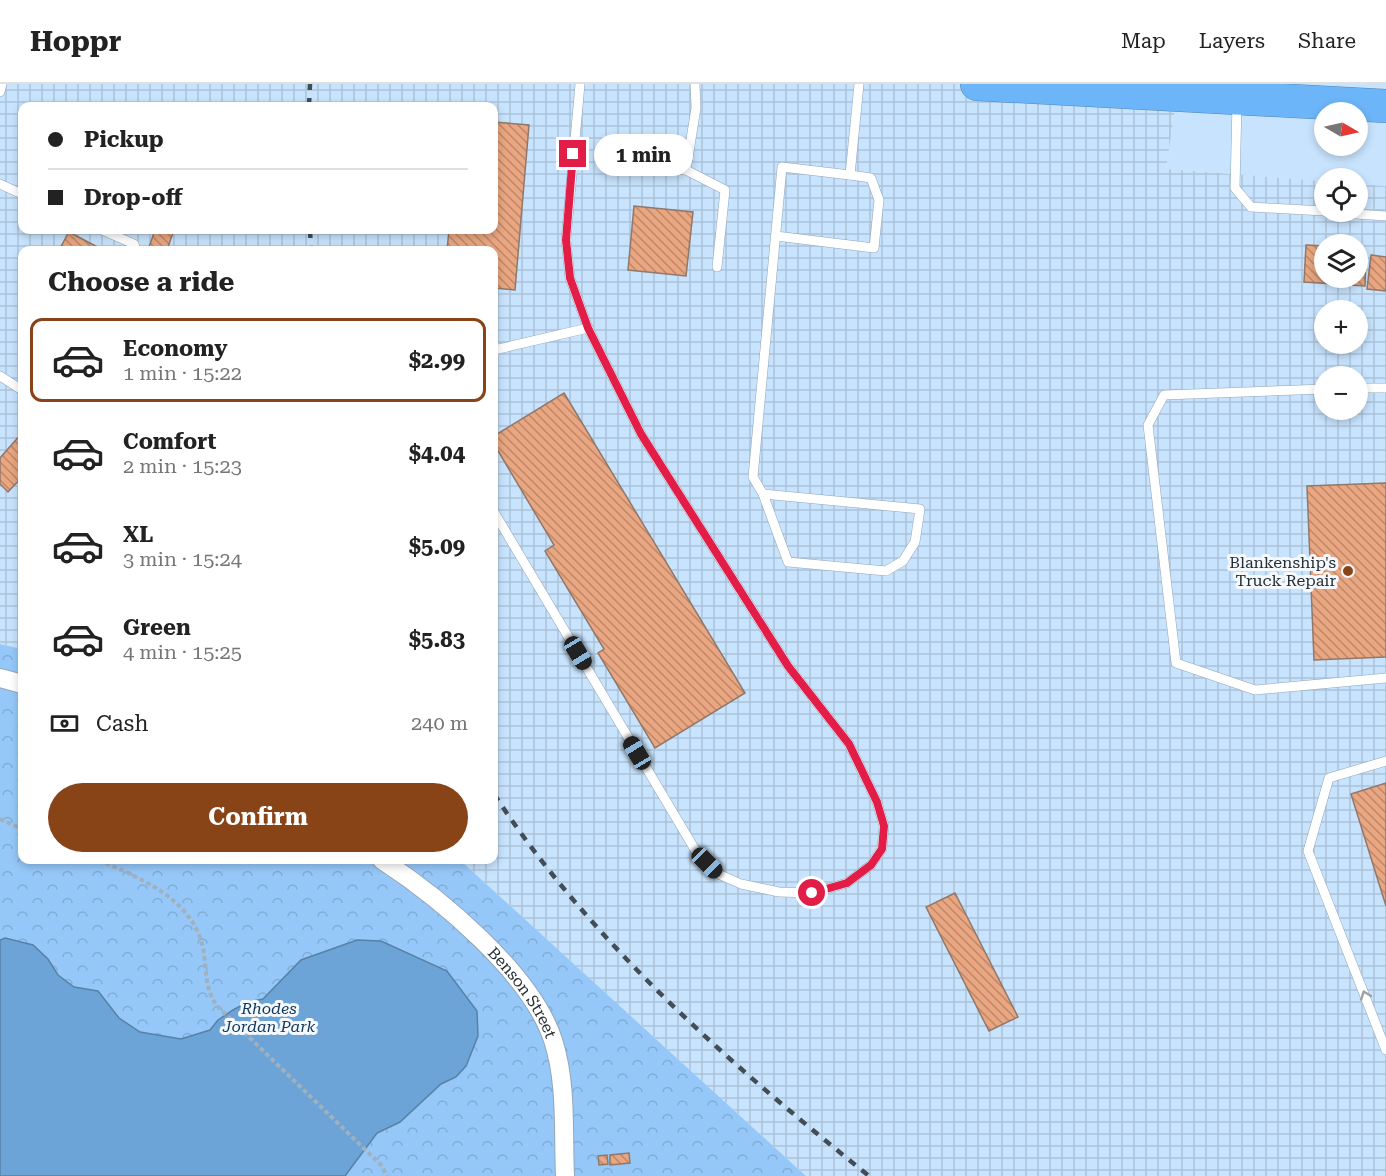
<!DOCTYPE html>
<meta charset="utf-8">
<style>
body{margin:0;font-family:"Roboto Serif",serif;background:#f6f6f6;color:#222;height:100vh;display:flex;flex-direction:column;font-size:22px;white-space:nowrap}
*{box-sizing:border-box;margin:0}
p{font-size:20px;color:#767676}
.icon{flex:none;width:33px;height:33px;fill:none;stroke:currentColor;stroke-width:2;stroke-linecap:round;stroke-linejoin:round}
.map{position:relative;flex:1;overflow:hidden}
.details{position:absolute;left:18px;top:162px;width:480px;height:618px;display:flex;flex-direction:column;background:#fff;border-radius:12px;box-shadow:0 3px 9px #0003}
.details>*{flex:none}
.banner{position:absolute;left:18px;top:18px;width:480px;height:132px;border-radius:12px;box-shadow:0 3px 9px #0003;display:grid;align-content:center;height:132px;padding:0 30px;background:#fff}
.needle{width:39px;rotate:99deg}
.tools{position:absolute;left:1314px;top:18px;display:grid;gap:12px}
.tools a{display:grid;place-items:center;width:54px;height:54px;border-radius:50%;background:#fff;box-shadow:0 3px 9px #0003;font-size:30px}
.end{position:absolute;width:27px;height:27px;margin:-14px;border:8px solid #e11d48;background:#fff;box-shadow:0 0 0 3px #fff}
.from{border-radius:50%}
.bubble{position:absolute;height:42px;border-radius:21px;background:#fff;box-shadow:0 3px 9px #0003;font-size:20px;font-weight:700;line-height:42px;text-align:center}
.car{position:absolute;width:18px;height:36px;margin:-18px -9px;border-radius:8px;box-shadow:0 0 4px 2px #0007;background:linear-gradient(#222 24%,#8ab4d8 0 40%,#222 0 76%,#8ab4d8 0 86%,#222 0)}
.banner b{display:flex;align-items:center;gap:21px;height:57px;font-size:22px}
.banner b+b{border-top:2px solid #e0e0e0}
.banner i{width:15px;height:15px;background:#222}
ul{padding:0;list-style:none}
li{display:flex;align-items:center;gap:18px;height:84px;margin:0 12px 9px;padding:0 18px;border:3px solid transparent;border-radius:12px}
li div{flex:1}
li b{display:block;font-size:22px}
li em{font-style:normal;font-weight:700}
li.active{border-color:#884417}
li>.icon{width:54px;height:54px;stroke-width:1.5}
h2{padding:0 30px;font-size:27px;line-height:72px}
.pay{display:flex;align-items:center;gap:15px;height:66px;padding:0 30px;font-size:22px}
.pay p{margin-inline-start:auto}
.primary-button{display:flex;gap:12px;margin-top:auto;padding:12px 30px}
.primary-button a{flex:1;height:69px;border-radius:36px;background:#884417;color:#fff;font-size:24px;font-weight:700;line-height:69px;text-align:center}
header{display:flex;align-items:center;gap:36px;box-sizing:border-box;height:84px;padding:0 30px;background:#fff;border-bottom:2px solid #e0e0e0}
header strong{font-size:28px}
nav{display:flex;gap:33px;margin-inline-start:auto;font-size:21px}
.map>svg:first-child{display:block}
</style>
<header>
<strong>Hoppr</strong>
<nav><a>Map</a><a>Layers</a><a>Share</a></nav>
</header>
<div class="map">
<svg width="1386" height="1092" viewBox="0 0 1386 1092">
<defs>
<pattern id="industrial-grid" width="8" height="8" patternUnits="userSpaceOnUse" patternTransform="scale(1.5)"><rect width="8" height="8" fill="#c8e3fd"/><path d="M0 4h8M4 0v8" fill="none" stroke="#acc3d9"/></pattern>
<pattern id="park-crowns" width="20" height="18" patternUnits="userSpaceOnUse" patternTransform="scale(1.5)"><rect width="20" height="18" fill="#95c8f9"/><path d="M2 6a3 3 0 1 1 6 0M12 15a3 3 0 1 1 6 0" fill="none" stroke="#80acd6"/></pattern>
<pattern id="building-back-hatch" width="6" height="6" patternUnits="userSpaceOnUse" patternTransform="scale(1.5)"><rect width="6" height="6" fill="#e9a680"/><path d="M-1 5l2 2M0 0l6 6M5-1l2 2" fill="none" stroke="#bd886a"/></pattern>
</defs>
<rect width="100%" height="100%" fill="#ddeefe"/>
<path fill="#c8e3fd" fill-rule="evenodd" d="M1179,0H1386V102L1358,100V94H1324V97L1166,85ZM1324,28H1358V62H1324Z"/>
<path fill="url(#industrial-grid)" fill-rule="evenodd" d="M0,0H1179L1166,85L1324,97V128H1358V100L1386,102V1092H806L460,776H494V166H22V565L0,560ZM22,22H494V146H22ZM1324,160H1358V194H1324ZM1324,226H1358V260H1324ZM1324,292H1358V326H1324Z"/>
<path fill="url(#park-crowns)" d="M0,560L22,565V776H460L806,1092H0Z"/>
<path fill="#6da4d7" stroke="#5881a6" stroke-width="1.5" d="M5,854L33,861L48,875L58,891L74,903L98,907L119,934L140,948L181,955L210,946L218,936L233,926L248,918L263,915L301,876L357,856L381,857L447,887L477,927L478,952L466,982L456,993L441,1000L400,1038L377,1049L345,1092H0V856Z"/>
<g fill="url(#building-back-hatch)" stroke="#90786b" stroke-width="1.5">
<path d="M494,38L529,41L515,206L494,204V166H447L449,146H494Z"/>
<path d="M634,122L693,128L686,192L628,186Z"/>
<path d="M155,146H174L167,166H148Z"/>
<path d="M69,148L103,166H59Z"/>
<path d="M1306,161L1324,162V194H1358V174H1366L1365,202L1304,198Z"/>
<path d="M1371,171L1386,173V207L1367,205Z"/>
<path d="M564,309L745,609L655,664L598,569L604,565L545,467L554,461L494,360V352Z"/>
<path d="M22,349V393L8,408L0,400V374Z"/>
<path d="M1386,399V573L1314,576L1307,402Z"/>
<path d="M1386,699V822L1351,710Z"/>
<path d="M955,809L1018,933L989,947L926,823Z"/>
<path d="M629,1069L630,1079L610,1081V1071Z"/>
<path d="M607,1071L608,1080L599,1081L598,1072Z"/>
</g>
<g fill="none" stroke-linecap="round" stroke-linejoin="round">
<g stroke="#92a6b9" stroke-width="10">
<g id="lane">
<path d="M0,8L2,0"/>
<path d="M1237,19L1235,104L1251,123L1324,127"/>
<path d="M629,80L686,86L725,106L717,183"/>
<path d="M686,86L696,24L695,0"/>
<path d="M0,100L22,110"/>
<path d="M1326,128L1386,132"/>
<path d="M102,146L134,160L136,166"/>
<path d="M776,152L874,164L879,116L871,94L850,91"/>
<path d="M494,266L588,244"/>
<path d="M0,292L22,306"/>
<path d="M1358,304H1386"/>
<path d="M1324,305L1164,311L1148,341L1176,579L1255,606L1386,594"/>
<path d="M763,410L920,425L915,458L903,477L886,487L788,478L763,410L753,393L782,83L850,91L859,0"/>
<path d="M494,428L697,769L716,789L741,800L779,808L812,809L847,799L871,781L882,765L884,742L877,718L849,660L788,582L641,350L588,244L570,194L566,156L580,0"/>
<path d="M1386,677L1329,694L1308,767L1386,966"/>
</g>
</g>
<g stroke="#92a6b9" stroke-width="20">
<g id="street">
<path d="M0,594L22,600"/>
<path id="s1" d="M382,776C440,814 531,889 553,956C567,999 563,1047 565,1092"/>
</g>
</g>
<g stroke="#5486b4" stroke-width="34">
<path id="highway" d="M977,0L1386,22"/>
</g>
<g stroke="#a1b0bd" stroke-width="4" stroke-dasharray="4.5 3" stroke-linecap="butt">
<path d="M0,735L22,745"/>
<path d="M99,776C141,795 192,814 203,864C207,885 204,904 217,922L381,1081L387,1092"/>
</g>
<use href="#lane" stroke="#fff" stroke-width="9"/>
<use href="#street" stroke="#fff" stroke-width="18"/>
<use href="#highway" stroke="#6cb5f8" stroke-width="33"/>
<g stroke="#434d55" stroke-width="4.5" stroke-dasharray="8 8" stroke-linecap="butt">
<path d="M309,22L310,0"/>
<path d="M310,146L311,166"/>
<path d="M494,710C592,860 730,980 869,1092"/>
</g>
</g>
<defs><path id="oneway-chevron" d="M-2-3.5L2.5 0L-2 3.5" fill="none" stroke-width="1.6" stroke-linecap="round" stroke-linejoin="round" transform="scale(1.5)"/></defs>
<use stroke="#9da1a4" href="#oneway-chevron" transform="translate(1365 911) rotate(-111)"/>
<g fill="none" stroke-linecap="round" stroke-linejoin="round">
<path stroke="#e11d48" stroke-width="8" d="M573,70L566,156L570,194L588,244L641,350L788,582L849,660L877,718L884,742L882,765L871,781L847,799L812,809"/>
</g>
<circle fill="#884417" stroke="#f5f9fd" stroke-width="2" cx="1348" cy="487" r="6"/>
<g text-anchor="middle" stroke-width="6" stroke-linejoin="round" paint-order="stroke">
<g font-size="16" fill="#262e35" stroke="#f5f9fd" text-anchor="end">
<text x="1336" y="484">Blankenship's<tspan x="1336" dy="18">Truck Repair</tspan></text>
</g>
<g font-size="16" fill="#262e35" stroke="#f5f9fd">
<text dy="6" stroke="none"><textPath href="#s1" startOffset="195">Benson Street</textPath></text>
</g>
<g font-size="16" font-style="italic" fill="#0f385a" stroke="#f5f9fd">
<text x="269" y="930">Rhodes<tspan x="269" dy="18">Jordan Park</tspan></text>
</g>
</g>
</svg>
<div class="tools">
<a><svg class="needle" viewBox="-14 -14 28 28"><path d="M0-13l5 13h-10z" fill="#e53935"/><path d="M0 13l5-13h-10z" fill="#767676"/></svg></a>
<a><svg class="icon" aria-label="locate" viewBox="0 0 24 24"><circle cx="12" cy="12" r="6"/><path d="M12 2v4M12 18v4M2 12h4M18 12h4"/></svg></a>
<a><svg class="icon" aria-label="layers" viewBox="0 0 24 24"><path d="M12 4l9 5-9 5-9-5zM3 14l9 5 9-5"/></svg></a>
<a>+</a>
<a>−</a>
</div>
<i class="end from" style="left:812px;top:809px"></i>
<i class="end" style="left:573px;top:70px"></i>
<div class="bubble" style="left:594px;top:50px;width:99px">1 min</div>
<i class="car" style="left:578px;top:569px;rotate:149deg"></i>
<i class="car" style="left:637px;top:669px;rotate:329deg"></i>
<i class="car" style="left:707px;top:779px;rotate:135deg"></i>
<div class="banner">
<b><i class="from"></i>Pickup</b>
<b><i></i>Drop-off</b>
</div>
<section class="details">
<h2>Choose a ride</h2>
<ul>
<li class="active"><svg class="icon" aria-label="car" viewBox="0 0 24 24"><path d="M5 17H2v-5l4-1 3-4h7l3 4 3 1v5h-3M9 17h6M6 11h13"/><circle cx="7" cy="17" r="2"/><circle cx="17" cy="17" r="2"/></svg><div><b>Economy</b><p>1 min · 15:22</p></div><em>$2.99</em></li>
<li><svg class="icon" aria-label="car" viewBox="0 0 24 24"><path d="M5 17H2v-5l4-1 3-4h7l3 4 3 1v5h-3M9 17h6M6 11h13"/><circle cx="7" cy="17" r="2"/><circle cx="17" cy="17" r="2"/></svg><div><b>Comfort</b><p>2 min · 15:23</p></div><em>$4.04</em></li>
<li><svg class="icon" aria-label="car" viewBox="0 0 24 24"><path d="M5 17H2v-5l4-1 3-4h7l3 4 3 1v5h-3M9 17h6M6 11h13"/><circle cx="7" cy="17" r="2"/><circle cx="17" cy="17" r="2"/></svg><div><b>XL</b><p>3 min · 15:24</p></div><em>$5.09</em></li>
<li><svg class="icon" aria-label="car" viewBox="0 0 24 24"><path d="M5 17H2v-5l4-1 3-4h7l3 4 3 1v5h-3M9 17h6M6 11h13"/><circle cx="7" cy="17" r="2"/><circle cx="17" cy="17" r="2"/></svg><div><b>Green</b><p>4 min · 15:25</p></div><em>$5.83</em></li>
</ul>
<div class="pay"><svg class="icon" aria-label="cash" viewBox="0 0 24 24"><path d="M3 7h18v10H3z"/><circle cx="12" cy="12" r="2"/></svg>Cash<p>240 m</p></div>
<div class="primary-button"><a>Confirm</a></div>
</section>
</div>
